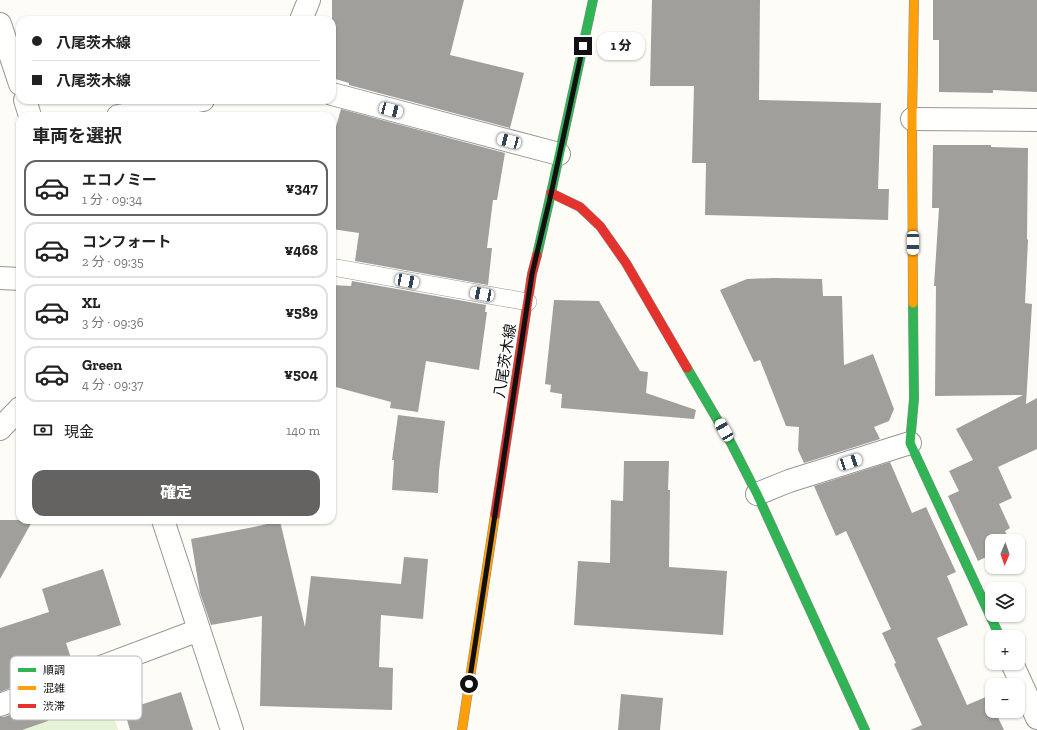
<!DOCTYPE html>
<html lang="ja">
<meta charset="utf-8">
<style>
body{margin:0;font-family:"Zilla Slab","Noto Sans JP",serif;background:#f2f2f2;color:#222;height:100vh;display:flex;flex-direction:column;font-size:15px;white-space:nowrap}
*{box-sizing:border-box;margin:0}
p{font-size:13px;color:#767676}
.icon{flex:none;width:22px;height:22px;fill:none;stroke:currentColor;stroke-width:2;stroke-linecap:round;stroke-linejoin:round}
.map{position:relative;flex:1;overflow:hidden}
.drawer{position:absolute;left:16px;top:112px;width:320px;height:412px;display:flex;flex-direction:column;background:#fff;border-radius:12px;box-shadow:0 1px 3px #0004}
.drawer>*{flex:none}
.hud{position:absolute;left:16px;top:16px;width:320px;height:88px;border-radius:12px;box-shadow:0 1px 3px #0004;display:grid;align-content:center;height:88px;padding:0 16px;background:#fff}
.needle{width:26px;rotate:182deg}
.buttons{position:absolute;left:985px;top:534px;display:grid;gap:8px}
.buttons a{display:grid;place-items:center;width:40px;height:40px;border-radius:8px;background:#fff;box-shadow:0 1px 3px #0004;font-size:20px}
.end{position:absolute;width:18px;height:18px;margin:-9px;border:5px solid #111;background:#fff;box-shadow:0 0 0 2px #fff}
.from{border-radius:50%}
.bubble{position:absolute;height:28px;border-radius:12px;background:#fff;box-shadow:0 1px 3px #0004;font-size:13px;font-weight:800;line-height:28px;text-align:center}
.car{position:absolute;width:12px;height:24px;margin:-12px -6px;border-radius:5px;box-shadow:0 0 3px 1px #0007;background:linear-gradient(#fff 24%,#345 0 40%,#fff 0 76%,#345 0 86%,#fff 0)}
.hud b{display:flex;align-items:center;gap:14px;height:38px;font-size:15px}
.hud b+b{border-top:1px solid #e0e0e0}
.hud i{width:10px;height:10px;background:#222}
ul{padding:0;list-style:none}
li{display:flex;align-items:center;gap:12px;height:56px;margin:0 8px 6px;padding:0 8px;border:2px solid #e0e0e0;border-radius:12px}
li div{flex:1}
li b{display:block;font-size:15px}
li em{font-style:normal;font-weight:800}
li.current{border-color:#646362}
li>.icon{width:36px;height:36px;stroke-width:1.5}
h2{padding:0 16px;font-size:18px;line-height:48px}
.pay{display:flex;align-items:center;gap:10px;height:44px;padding:0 16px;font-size:15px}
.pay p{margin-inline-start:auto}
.cta{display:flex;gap:8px;margin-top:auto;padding:8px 16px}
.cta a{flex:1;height:46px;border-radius:12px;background:#646362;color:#fff;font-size:16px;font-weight:800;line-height:46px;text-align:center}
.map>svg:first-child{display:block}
</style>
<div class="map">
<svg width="1037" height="730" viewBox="0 0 1037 730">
<rect width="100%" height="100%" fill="#fdfcf7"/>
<path fill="#e7f3d7" d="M106,691L118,730H0V719Z"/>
<g fill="#a19f9c">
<path d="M332,0H464L450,55L524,73L510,128L349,85V83L332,78Z"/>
<path d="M652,0H760L759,100L881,103L878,189H889L888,220L705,215L706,163H692L694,86H650Z"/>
<path d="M933,0H1037V92L993,90V93L939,92V40H933Z"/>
<path d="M341,109L505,153L497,200H493L487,248H492L488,285L355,261L359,233L332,229V141Z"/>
<path d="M933,145H991V147L1028,148L1027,239L1028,240L1025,303L1032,304L1026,404L1037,398V449L998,467L1012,498L999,504L1010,528L1005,531L1010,541H992V554L978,561L948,496L959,491L949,471L973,460L956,429L1023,395L935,396L936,286H934L939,208H932Z"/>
<path d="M773,278L822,279L823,296H842L844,365L873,354L894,409L889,421L874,427L880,439L804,463L798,450L799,427L786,426L760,360L754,362L720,290L747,279Z"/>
<path d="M352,281L486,305L485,312H487L479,370L426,361L418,412L390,408L391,402L332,386V285L351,286Z"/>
<path d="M554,300L599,301L640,371L648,372L646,393L696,410L694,419L561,408L562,394L550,392L551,385L545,384Z"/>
<path d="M398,415L445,421L439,471L438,493L392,490L394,460H392Z"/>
<path d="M624,461H669L668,490H670L669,567L727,571L723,635L574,625L578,561L610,563L611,500L623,501Z"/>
<path d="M890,462L912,513L926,507L956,572L947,576L968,625L937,638L967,705L988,696L992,705V711H995L1004,730H910L922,725L894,664L896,663L882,633L891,629L846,531L836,536L814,486Z"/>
<path d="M0,520H33L0,579Z"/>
<path d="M280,521L305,627L311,576L401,584L404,557L428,559L423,619L381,615L379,667L393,668L392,710L260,706L262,616L211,625L200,593L191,539L254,527Z"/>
<path d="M103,569L121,625L66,643L73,664L0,692V628L49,612L42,589Z"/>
<path d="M181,692L193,730H130L124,710Z"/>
<path d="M621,694L663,698L660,730H618Z"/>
<path d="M42,703L48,721L22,730H0V717H4Z"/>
</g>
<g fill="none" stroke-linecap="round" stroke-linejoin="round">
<g stroke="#979795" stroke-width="18">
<path id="lane" d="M332,267L528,302"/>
</g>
<g stroke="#979795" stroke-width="24">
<g id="street">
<path d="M301,20L309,0"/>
<path d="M0,24L20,84"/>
<path d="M332,94L559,154"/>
<path d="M25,100L30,116"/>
<path d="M118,116L203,100"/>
<path d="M912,119L1037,120"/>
<path d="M0,278L20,279"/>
<path d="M0,429L20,408"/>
<path d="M757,494L789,481L910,443"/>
<path d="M163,520L232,730"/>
<path d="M1012,663L1037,718"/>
<path d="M0,705L199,630"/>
</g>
</g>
<g stroke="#8e8d8b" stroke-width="10">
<g id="fast">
<path d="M537,255L551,193L593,0"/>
<path d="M913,303L914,399L910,443L1000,637"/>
<path d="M687,368L731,443L757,494L865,730"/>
</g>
</g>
<g stroke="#8e8d8b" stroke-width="10">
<g id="slow">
<path d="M913,303L912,119L914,0"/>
<path d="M462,730L495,515"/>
</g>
</g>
<g stroke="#8e8d8b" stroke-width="10">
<g id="jam">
<path d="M551,193L580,207L600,226L626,263L687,368"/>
<path d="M495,515L532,274L537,255"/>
</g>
</g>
<use href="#lane" stroke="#fffffe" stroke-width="17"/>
<use href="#street" stroke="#fffffe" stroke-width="22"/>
<use href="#fast" stroke="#30b455" stroke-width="9"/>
<use href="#slow" stroke="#ff9f0a" stroke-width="9"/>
<use href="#jam" stroke="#e5322d" stroke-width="9"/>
</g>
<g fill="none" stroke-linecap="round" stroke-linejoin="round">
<path stroke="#111" stroke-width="5" d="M469,684L532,274L551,194L583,46"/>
</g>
<g text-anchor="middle" stroke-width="4" stroke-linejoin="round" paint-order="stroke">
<g font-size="15" fill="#111" stroke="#fff">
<text transform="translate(505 361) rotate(-81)" y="5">八尾茨木線</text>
</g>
</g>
<rect x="10" y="656" width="132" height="64" rx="6" fill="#fff" stroke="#b8b8b8" stroke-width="1"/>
<rect x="18" y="668" width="18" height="4" fill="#30b455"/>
<rect x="18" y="686" width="18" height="4" fill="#ff9f0a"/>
<rect x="18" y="704" width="18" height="4" fill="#e5322d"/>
<g font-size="11" fill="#111">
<text x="43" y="674">順調</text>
<text x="43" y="692">混雑</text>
<text x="43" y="710">渋滞</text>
</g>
</svg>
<div class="buttons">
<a><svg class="needle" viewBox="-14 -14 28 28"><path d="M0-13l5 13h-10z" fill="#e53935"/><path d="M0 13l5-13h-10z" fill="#767676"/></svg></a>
<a><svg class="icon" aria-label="layers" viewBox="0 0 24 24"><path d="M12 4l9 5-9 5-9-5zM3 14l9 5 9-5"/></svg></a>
<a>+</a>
<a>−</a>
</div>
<i class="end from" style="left:469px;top:684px"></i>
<i class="end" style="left:583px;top:46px"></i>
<div class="bubble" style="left:597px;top:32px;width:48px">1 分</div>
<i class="car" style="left:391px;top:110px;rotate:105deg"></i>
<i class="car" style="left:509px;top:141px;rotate:285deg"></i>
<i class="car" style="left:913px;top:243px;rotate:180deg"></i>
<i class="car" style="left:407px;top:281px;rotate:101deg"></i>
<i class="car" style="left:482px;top:294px;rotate:281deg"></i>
<i class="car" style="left:724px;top:430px;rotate:330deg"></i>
<i class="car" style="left:850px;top:462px;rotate:72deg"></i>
<div class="hud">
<b><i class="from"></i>八尾茨木線</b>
<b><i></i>八尾茨木線</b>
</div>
<section class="drawer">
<h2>車両を選択</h2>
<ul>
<li class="current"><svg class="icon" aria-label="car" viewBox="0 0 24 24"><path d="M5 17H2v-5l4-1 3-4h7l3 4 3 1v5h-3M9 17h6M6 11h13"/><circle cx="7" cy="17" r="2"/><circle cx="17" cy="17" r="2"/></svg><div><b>エコノミー</b><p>1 分 · 09:34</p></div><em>¥347</em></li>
<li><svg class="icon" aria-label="car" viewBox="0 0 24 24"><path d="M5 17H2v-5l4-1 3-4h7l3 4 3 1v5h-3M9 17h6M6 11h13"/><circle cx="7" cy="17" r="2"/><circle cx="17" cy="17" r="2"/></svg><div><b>コンフォート</b><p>2 分 · 09:35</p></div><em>¥468</em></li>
<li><svg class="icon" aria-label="car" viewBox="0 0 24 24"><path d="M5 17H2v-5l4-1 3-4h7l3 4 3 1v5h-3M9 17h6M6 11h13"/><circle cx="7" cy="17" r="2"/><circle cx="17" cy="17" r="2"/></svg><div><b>XL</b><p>3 分 · 09:36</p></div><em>¥589</em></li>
<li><svg class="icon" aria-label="car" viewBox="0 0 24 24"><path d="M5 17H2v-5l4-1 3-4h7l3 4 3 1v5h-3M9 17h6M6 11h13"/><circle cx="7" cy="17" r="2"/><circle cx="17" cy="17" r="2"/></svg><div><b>Green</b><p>4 分 · 09:37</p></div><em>¥504</em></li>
</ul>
<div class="pay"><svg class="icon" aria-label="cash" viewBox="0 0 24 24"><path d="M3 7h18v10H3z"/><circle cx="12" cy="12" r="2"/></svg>現金<p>140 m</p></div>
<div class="cta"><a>確定</a></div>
</section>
</div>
